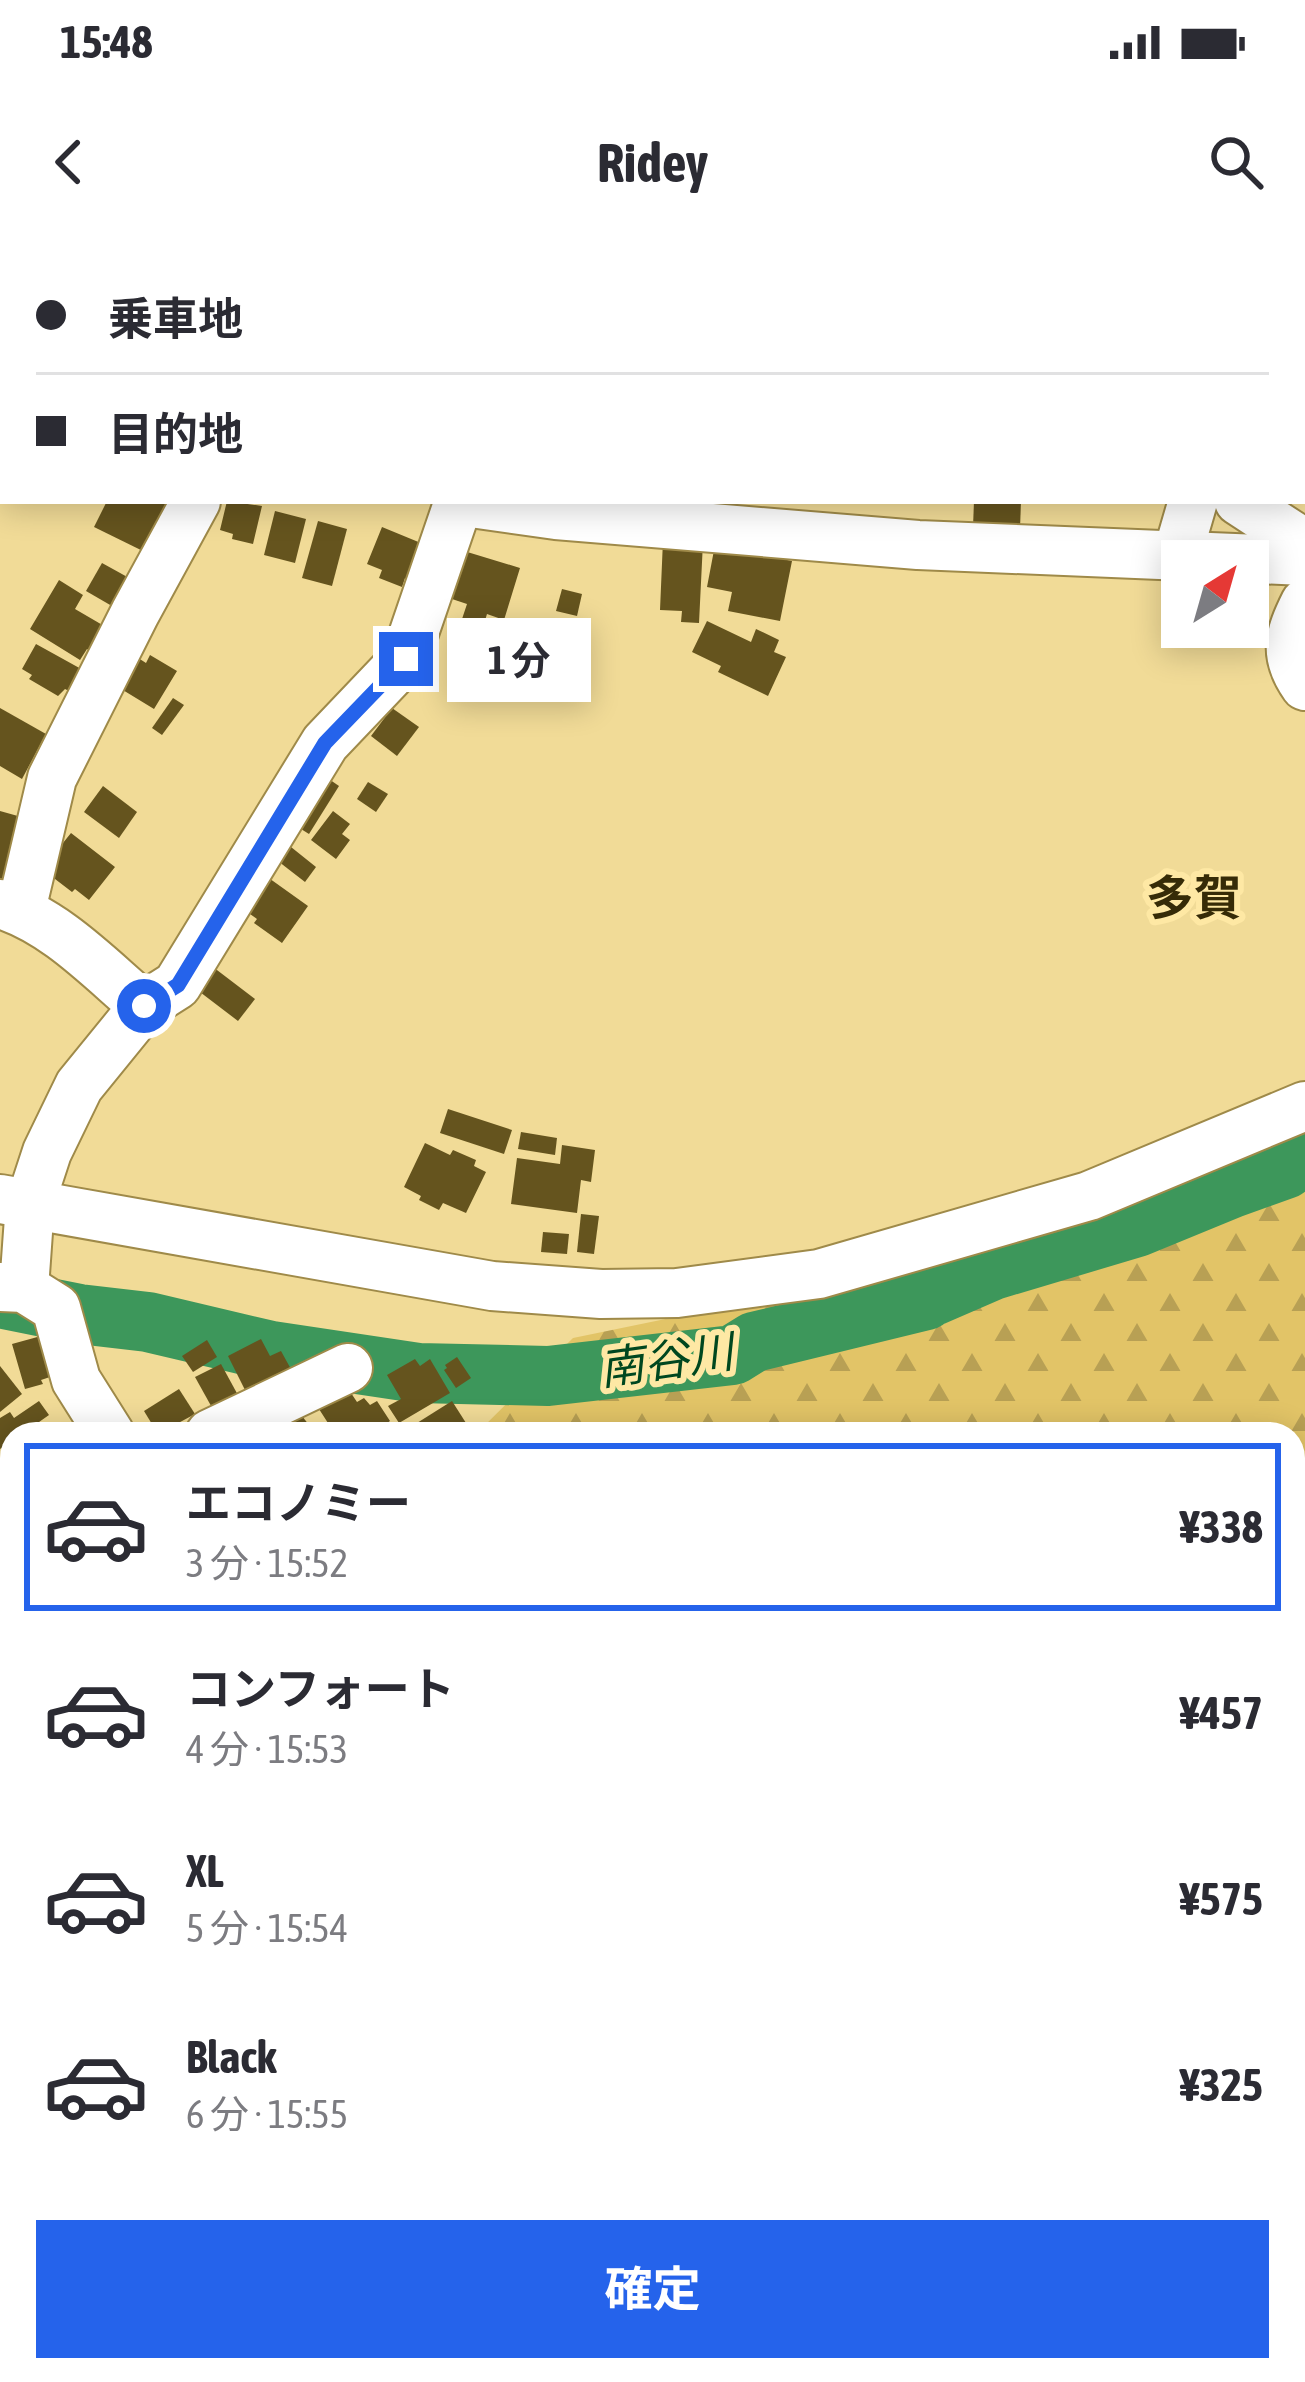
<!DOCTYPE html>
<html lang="ja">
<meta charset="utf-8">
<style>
body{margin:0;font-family:"Asap Condensed","Noto Sans JP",sans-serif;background:#f2f2f3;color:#2b2b33;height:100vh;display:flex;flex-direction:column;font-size:45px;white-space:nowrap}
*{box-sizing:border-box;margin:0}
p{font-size:39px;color:#7c7c81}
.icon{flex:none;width:66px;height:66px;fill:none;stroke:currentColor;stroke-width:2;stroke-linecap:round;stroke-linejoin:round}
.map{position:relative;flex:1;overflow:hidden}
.panel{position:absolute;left:0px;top:1182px;width:1305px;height:960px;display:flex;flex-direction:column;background:#fff;border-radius:36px 36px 0 0;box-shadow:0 6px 30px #0003}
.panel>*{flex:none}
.hud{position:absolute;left:0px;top:0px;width:1305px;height:264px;box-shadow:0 6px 30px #0003;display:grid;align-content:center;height:264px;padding:0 36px;background:#fff}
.needle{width:78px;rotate:37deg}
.fabs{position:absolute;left:1161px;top:300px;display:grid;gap:24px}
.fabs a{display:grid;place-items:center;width:108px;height:108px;border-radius:0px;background:#fff;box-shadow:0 6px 30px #0003;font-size:60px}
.end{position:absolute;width:54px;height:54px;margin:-27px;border:15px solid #2563eb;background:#fff;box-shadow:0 0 0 6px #fff}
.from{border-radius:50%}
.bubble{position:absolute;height:84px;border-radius:0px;background:#fff;box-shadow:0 6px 30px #0003;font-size:39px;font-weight:700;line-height:84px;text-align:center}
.hud b{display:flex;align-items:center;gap:42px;height:114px;font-size:45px}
.hud b+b{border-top:3px solid #e1e1e2}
.hud i{width:30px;height:30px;background:#2b2b33}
ul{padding:21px 0 0;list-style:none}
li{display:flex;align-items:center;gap:36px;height:168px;margin:0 24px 18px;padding:0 12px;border:6px solid transparent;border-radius:0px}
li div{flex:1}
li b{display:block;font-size:45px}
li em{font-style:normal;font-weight:700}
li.active{border-color:#2563eb}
li>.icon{width:108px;height:108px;stroke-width:1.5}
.cta{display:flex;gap:24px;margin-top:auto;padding:24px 36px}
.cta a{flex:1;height:138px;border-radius:0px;background:#2563eb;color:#fff;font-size:48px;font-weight:700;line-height:138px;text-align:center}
.status{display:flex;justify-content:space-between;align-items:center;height:84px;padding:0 60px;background:#fff;direction:ltr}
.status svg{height:33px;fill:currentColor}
header{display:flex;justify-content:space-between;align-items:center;height:156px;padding:0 36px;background:#fff;font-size:54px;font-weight:700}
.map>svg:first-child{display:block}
</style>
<div class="status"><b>15:48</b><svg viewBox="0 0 49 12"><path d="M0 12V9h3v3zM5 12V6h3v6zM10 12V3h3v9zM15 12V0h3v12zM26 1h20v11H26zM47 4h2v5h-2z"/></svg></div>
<header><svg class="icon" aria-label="back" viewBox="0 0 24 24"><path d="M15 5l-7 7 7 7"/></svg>Ridey<svg class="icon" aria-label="search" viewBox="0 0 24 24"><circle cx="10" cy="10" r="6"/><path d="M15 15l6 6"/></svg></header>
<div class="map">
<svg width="1305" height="2142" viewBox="0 0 1305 2142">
<defs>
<pattern id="forest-firs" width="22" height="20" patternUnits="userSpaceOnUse" patternTransform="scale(3)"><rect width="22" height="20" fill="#e2c467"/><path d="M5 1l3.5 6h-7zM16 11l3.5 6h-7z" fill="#b8a054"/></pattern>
</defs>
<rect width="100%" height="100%" fill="#f1db97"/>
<g fill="url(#forest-firs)">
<path d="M1305,948V2142H272L270,2130H1293V1194H476L573,1098Z"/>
<path d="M12,2081V2130H62L73,2142H0V2084Z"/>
</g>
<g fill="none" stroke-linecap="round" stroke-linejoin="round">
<path stroke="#3d975b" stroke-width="60" d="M4,1059L79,1074L148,1082L271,1111L418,1133L548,1136L733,1115L754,1102L926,1060V1055L933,1056L993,1030L1137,987L1232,948L1285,929L1305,916"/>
</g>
<g fill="#65541e">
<path d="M107,261H175L151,315L94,287Z"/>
<path d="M227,261L262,266L253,304L232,299L233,294L220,290Z"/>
<path d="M974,261H1021L1020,289L973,287Z"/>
<path d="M275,271L306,279L295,323L264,315Z"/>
<path d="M318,281L347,289L332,346L302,338Z"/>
<path d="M382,287L433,308L418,344L405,338L402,347L379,338L382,330L367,324Z"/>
<path d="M663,300L703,302L699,383L681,382L682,371L660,370Z"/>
<path d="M715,305L792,321L780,381L728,371L732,352L707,347Z"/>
<path d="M464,311L520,328L504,380L487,374L483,387L462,379L467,364L449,358Z"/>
<path d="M102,323L140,344L124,373L86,351Z"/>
<path d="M59,340L83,355L75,369L111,390L97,415L87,409L80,420L30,389Z"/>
<path d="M562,349L582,354L577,376L556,371Z"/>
<path d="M707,381L751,402L756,389L779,400L774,412L786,417L768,456L718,432L721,426L692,412Z"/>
<path d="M488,382L505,387L501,403L484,398Z"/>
<path d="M36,404L83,430L71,452L65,449L58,456L29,439L32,435L22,429Z"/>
<path d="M132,414L146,423L150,415L177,431L154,469L113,444Z"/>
<path d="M173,458L184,465L162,495L152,488Z"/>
<path d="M0,468L46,494L22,539L0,526Z"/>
<path d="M392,468L419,487L397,516L371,496Z"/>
<path d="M323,535L339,546L309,594L293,584Z"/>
<path d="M368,542L388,554L376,572L357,559Z"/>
<path d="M103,546L137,572L119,598L84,572Z"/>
<path d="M0,571L32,580L1,650H0Z"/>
<path d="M333,571L350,584L342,594L350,600L336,619L311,600Z"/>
<path d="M71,593L115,627L89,660L75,649L72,652L42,629Z"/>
<path d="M286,603L316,627L305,642L274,618Z"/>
<path d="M266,636L308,666L282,703L254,683L257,679L243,669Z"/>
<path d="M213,727L255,759L238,781L196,749Z"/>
<path d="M448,869L512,890L504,914L440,893Z"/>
<path d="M521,892L557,898L555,915L518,909Z"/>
<path d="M425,903L450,915L453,910L476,920L474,926L486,932L466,973L443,963L439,970L419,960L421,956L404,947Z"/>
<path d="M562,905L595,910L591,942L581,940L577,973L511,964L517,918L560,924Z"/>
<path d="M581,974L599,976L594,1014L577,1012Z"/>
<path d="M543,992L569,994L567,1014L541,1012Z"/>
<path d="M41,1096L53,1136L41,1140L43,1144L25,1149L12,1104Z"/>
<path d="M261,1099L270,1116L281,1111L292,1131L252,1164L228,1116Z"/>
<path d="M207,1100L217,1117L193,1132L182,1116Z"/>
<path d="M457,1117L471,1138L456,1148L444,1130L447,1128L445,1125Z"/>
<path d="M415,1119L420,1126L430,1119L450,1153L399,1183L388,1166L401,1159L387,1135Z"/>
<path d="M221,1124L245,1168L220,1182L195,1137Z"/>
<path d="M0,1126L22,1154L0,1172Z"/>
<path d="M179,1149L195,1174L158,1194L144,1171Z"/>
<path d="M349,1150L357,1162L364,1158L370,1165L377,1161L390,1181L380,1188L384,1194H335L319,1169Z"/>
<path d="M39,1161L49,1175L22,1194H12V1201L0,1209V1178L10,1172L14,1178Z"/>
<path d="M452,1161L473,1194H424L417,1183Z"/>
<path d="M295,1167L316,1194H245Z"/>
<path d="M0,1269L12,1288V1306L0,1314Z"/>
</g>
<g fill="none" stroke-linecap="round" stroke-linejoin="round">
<g stroke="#9f8a49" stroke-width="52">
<g id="minor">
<path d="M759,0L764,3"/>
<path d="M1176,0L1184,3"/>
<path d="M536,3L537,0"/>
<path d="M967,3L969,0"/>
<path d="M1302,17H1305"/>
<path d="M0,191L3,192"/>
<path d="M457,261L556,275L918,305L1305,321"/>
<path d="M1239,261L1305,304"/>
<path d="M1177,316L1193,261"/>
<path d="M1305,363C1289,395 1283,415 1305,446"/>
<path d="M0,664C56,681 100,729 144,766"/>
<path d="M21,670L52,538L135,373L196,261"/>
<path d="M0,959L492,1046L601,1054L677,1053L819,1034L1089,956L1305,866"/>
<path d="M0,1047L24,1048L56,1068L76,1140L110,1194"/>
<path d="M24,1048L30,964L47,912L79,846L144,766L177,745L325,503L405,419L459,261"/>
<path d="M210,1194L348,1128"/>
</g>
</g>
<path stroke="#b19f69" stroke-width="6" stroke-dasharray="12 6" stroke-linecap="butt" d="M1293,2114L1305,2119"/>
<use href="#minor" stroke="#fff" stroke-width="48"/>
</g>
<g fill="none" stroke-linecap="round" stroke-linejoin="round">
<path stroke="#2563eb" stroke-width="15" d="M144,766L178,745L325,503L406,419"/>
</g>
<g text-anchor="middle" stroke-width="12" stroke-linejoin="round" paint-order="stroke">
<g font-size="45" font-style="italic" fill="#00471f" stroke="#fee8a4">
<text transform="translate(666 1120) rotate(-8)" y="16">南谷川</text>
</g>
<g font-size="48" font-weight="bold" fill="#362b07" stroke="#fee8a4">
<text x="1194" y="675">多賀</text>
</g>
</g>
</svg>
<div class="fabs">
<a><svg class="needle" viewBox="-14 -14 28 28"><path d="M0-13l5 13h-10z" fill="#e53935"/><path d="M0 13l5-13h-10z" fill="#7c7c81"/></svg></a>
</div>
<i class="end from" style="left:144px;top:766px"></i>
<i class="end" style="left:406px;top:419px"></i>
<div class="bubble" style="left:447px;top:378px;width:144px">1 分</div>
<div class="hud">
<b><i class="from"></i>乗車地</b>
<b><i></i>目的地</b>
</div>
<section class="panel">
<ul>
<li class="active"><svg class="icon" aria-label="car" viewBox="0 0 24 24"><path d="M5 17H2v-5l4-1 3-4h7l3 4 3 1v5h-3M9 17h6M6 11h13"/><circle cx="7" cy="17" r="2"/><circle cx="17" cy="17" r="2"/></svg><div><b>エコノミー</b><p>3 分 · 15:52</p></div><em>¥338</em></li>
<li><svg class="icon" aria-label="car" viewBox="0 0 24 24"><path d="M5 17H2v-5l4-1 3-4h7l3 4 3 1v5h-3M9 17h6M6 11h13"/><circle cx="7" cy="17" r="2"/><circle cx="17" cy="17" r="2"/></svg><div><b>コンフォート</b><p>4 分 · 15:53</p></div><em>¥457</em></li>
<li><svg class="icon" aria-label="car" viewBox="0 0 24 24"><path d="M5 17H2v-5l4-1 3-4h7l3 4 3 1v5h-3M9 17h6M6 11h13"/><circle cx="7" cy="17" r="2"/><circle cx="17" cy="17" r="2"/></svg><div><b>XL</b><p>5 分 · 15:54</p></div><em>¥575</em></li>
<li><svg class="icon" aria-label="car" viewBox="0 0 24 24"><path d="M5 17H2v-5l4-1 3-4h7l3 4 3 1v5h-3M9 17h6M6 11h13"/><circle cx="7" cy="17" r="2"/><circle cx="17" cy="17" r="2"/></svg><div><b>Black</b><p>6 分 · 15:55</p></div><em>¥325</em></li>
</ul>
<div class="cta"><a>確定</a></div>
</section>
</div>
